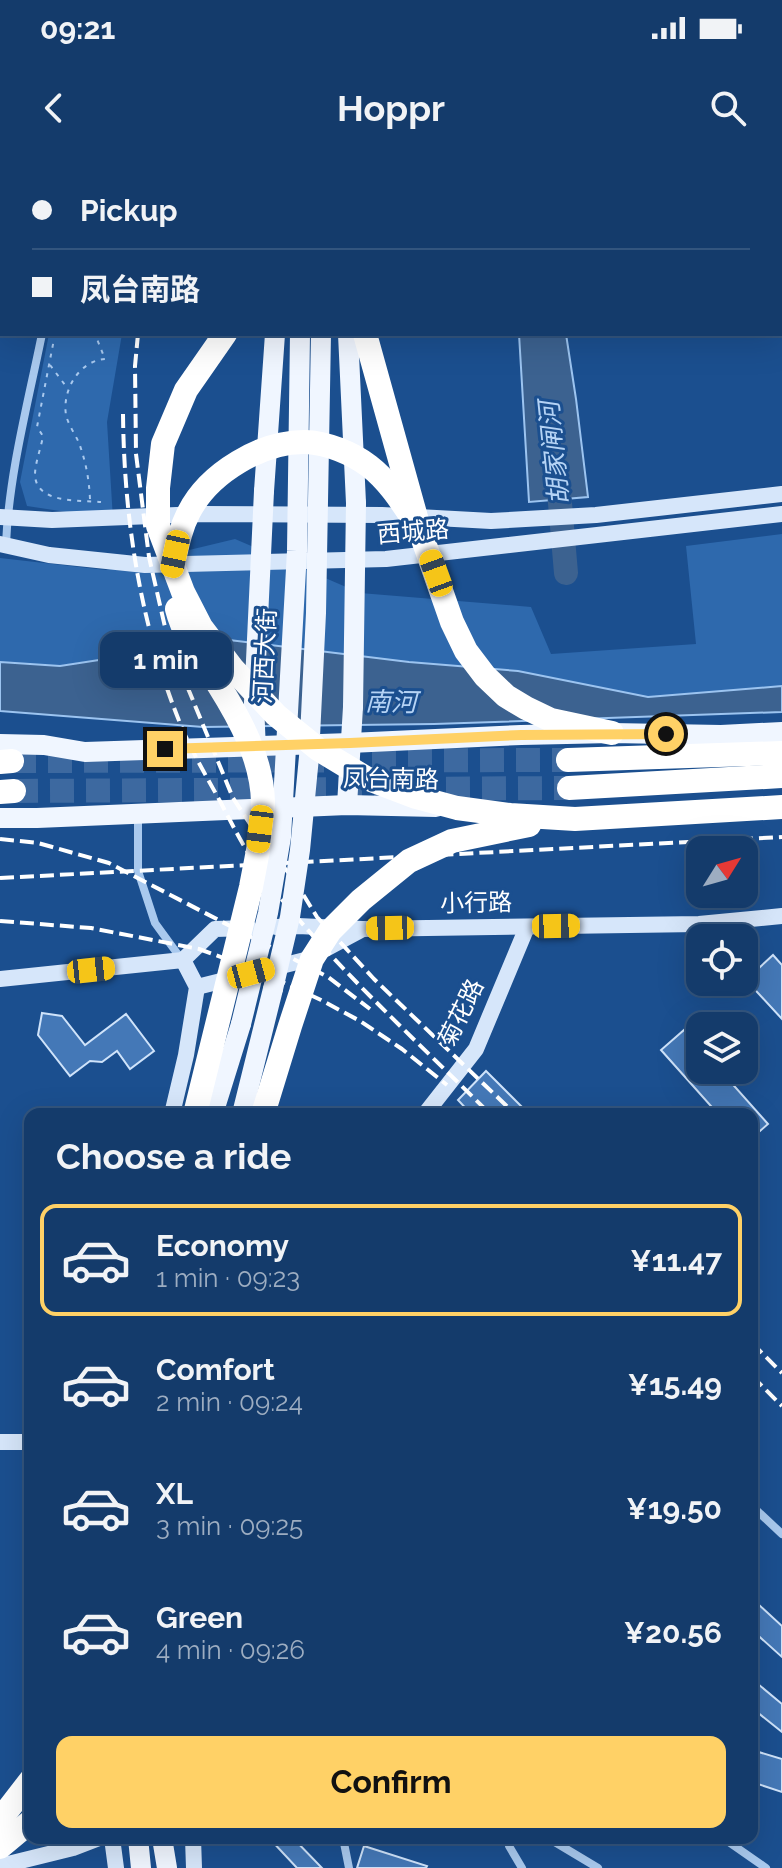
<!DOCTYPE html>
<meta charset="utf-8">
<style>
body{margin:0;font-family:Raleway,"Noto Sans SC",sans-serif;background:#214673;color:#f1f3f6;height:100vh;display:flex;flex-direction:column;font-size:30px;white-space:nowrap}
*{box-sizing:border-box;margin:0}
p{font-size:26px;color:#9dadc1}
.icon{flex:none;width:44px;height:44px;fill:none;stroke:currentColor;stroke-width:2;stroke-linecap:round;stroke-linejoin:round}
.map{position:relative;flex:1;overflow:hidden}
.side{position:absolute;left:24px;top:948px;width:734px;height:736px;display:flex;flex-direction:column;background:#143b6b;border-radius:16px;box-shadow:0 8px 32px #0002,0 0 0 2px #33557e}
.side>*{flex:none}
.top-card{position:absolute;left:0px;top:0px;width:782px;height:176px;box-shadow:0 8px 32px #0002,0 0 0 2px #33557e;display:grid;align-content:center;height:176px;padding:0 32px;background:#143b6b}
.needle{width:52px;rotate:53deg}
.controls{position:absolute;left:686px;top:676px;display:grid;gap:16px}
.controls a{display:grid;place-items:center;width:72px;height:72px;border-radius:16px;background:#143b6b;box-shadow:0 8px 32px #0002,0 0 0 2px #33557e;font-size:40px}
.end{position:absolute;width:36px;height:36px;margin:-18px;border:10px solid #ffd166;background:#111;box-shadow:0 0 0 4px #111}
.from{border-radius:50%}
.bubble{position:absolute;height:56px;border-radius:16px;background:#143b6b;box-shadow:0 8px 32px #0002,0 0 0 2px #33557e;font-size:26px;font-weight:700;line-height:56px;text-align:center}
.car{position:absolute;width:24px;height:48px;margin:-24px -12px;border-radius:10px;box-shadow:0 0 6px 2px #0007;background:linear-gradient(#f5c518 24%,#345 0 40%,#f5c518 0 76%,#345 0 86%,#f5c518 0)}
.top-card b{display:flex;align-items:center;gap:28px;height:76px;font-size:30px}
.top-card b+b{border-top:2px solid #33557e}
.top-card i{width:20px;height:20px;background:#f1f3f6}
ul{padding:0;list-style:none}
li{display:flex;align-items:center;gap:24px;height:112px;margin:0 16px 12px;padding:0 16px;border:4px solid transparent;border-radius:16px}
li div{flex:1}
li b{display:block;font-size:30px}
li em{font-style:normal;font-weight:700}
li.selected{border-color:#ffd166}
li>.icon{width:72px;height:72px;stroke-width:1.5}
h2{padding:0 32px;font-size:36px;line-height:96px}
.primary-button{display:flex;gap:16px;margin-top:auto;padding:16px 32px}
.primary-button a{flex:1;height:92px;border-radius:16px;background:#ffd166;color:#111;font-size:32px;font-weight:700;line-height:92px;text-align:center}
.status{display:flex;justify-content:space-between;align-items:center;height:56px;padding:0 40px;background:#143b6b;direction:ltr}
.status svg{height:22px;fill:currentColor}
header{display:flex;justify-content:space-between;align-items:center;height:104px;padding:0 32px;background:#143b6b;font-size:36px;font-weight:700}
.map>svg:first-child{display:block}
</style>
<div class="status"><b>09:21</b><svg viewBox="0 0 49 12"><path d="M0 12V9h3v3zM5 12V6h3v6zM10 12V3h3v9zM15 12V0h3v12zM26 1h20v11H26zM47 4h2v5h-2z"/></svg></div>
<header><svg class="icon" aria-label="back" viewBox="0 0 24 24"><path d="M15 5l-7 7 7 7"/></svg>Hoppr<svg class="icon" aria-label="search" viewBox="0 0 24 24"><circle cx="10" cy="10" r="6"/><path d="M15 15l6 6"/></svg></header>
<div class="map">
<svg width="782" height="1708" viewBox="0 0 782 1708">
<rect width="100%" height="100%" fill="#1b4f8f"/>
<g fill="#2e69ad">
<path d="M49,174H122L107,262L113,359L27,346L20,322Z"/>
<path d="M782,374V526L648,537L518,511L409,502L229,480L56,506L0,502V398L106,410L235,379L360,433L531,447L551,494L696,484L686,386Z"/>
</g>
<g fill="#3c6290" stroke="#9cc4f0" stroke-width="2">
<path d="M519,174H566L576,239L588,337L529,342Z"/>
<path d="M229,480L409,502L518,511L648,537L782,526V552L434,564L203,567L0,551V502L60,506Z"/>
</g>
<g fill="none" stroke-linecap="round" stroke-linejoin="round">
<path stroke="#3c6290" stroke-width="24" d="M557,308L566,413"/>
</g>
<g fill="#4478b7" stroke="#cfe3fa" stroke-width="2">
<path d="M773,795L782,805V859L746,820Z"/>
<path d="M42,853L62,856L85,885L126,854L154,891L130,909L117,891L102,902L90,901L70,916L38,875Z"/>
<path d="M684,870L700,888V910H720L768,964L752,978V954H718L661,890Z"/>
<path d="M486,911L529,954H471L458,940Z"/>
<path d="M758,1444L782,1466V1497L752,1470V1450Z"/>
<path d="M752,1519L782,1544V1572L752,1548Z"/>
<path d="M752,1590L782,1599V1632L752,1622Z"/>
<path d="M269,1678H293L322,1708H297Z"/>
<path d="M364,1686L427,1706L426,1708H357Z"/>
</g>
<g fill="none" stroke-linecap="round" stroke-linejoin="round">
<g stroke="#3d69a0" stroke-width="24" stroke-dasharray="24 12" stroke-linecap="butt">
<path d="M12,601L568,600"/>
<path d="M14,631L569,628"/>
</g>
<g stroke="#a9c9ee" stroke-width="2" stroke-dasharray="4 6" stroke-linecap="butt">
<path d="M88,2V0"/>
<path d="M124,2L127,0"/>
<path d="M55,174L37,267L43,276C41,288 35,303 35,315C36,344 80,340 101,342"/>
<path d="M50,205L68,229"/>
<path d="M90,339C89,319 86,302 79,283C75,274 68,264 66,255C62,230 79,201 105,199L95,174"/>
</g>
<g stroke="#a9c9ee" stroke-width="8">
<path d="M75,2L76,0"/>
<path d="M6,384C9,314 28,243 42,174"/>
<path d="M138,654V711L155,763L182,800"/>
<path d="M752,1346L782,1374"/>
<path d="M343,1678L349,1708"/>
<path d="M510,1678L509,1686L522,1708"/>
<path d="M548,1678L598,1708"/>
<path d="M723,1678L766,1708"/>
</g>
<g stroke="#d6e6fa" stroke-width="16">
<path d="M0,357L52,360L202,354L382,355L491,361L596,355L782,334"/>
<path d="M0,384L49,395L145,405L386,399L782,354"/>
<path d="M276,767L298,766L362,769L699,764L782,756"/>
<path d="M183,800L215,769L249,768"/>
<path d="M0,819L183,800"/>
<path d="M197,827L305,800L361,770"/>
<path d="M172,954L186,895L197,827L183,800"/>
<path d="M425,954L476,889L527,767"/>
<path d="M0,1282H30"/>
<path d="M112,1678L116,1708"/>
<path d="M193,1678L194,1708"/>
<path d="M0,1706L73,1688L99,1678"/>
</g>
<g stroke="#f0f6ff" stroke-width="20">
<path d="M303,0V2"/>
<path d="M322,0V2"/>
<path d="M283,2V0"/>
<path d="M348,174L356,343"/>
<path d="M264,331L275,174"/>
<path d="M254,543L256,591"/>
<path d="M0,584L44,585L85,592L350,583L521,575L612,573L721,575L782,572"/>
<path d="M347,645L353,547"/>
<path d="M0,658H37L347,645L436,647"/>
<path d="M213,954L241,864"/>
<path d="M242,954L273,829"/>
<path d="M138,1678L141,1708"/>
<path d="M162,1678L167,1708"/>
</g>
<g stroke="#fff" stroke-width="24">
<path d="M350,0V2"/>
<path d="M263,2V0"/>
<path d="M568,600L782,593"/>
<path d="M0,602L12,601"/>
<path d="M569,628L782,616"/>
<path d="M0,632L14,631"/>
<path d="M0,1660L30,1621"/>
<path d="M0,1687L30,1662"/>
</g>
<g stroke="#fff" stroke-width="4" stroke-dasharray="14 6" stroke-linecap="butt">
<path d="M160,2V0"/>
<path d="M138,174L135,206L136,294L149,397L165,467L185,521L233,638L260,679L293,718L317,757L374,819L515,954"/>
<path d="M123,254C124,361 141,469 182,568C193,594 208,619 221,643C234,668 247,694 264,717C330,803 413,877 490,954"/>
<path d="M0,679L38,683L109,703L328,817L370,849"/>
<path d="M0,718L782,677"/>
<path d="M0,761L91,768L199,789L259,811L321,840L360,861L402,889L447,925"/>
<path d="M752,1183L782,1213"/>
<path d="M752,1216L782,1246"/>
</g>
<g stroke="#f0f6ff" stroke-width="20">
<path d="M254,543L264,331"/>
<path d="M353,547L356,343"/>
<path d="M273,829L290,757L300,690L309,597L316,453L321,174"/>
<path d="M241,864L268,753L281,677L297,391L300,174"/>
</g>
<g stroke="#fff" stroke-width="24">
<path d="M225,174L186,230L163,284L158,328V366L183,432L201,467L233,509L276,555L318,589L366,618L416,637L457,648L510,655L575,659L782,647"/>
<path d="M365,174L419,368L452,462L466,491L485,516L506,536L526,548L551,560L612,573"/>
<path d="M173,405C177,387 180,369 189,352C209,313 262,281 306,282C327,283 352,293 369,306C390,322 404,346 419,368"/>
<path d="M177,449C184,477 202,499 218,524C240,559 262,599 263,642C263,671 256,700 251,727L195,954"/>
<path d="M263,954L290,866L312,799L330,771L361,740L409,701L452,681L529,665"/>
</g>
</g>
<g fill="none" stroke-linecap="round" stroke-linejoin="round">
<path stroke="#ffd166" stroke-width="10" d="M165,589L350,583L521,575L666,574"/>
</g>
<g text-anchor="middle" stroke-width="6" stroke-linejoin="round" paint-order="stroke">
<g font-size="24" fill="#fff" stroke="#1b4f8f">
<text transform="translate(413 372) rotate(-5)" y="8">西城路</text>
<text transform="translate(265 496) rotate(-87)" y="8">河西大街</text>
<text transform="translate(391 619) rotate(1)" y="8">凤台南路</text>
<text transform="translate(476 743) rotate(-1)" y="8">小行路</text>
<text transform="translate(461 853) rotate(-64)" y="8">菊花路</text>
</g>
<g font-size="26" font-style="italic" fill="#b5d3f5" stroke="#1b4f8f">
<text transform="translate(554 293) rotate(-96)" y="9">胡家闸河</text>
<text transform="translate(391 542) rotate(1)" y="9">南河</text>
</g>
</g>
</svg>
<div class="controls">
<a><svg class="needle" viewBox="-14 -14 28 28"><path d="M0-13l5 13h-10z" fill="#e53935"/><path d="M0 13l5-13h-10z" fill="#9dadc1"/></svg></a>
<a><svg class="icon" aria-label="locate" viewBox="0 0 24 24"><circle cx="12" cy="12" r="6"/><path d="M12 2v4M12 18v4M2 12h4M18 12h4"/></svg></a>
<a><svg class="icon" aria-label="layers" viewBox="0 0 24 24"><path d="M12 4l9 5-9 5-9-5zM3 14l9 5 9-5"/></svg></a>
</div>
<i class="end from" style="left:666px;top:574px"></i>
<i class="end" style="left:165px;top:589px"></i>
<div class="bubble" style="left:100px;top:472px;width:132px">1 min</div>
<i class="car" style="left:175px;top:394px;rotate:192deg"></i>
<i class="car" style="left:436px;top:413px;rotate:340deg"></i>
<i class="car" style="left:260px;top:669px;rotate:187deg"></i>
<i class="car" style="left:556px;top:766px;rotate:89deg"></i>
<i class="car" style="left:390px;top:768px;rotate:269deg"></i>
<i class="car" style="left:91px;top:810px;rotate:84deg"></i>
<i class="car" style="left:251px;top:813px;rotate:75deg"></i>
<div class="top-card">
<b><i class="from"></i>Pickup</b>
<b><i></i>凤台南路</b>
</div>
<section class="side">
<h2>Choose a ride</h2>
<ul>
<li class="selected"><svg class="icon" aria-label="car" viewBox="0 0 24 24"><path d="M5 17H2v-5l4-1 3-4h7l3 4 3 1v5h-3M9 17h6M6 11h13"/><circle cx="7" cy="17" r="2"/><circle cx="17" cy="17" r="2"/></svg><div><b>Economy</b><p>1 min · 09:23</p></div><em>¥11.47</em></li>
<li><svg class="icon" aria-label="car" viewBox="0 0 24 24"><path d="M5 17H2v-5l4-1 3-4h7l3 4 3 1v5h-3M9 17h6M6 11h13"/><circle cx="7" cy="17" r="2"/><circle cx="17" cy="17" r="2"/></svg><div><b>Comfort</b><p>2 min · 09:24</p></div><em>¥15.49</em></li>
<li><svg class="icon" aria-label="car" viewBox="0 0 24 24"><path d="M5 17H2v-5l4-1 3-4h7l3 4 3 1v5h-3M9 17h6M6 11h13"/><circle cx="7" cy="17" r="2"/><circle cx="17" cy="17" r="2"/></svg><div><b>XL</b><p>3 min · 09:25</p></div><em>¥19.50</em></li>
<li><svg class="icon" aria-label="car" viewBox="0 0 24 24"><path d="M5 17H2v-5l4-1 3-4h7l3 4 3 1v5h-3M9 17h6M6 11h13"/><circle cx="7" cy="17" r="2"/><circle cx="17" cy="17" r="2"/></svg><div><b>Green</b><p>4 min · 09:26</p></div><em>¥20.56</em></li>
</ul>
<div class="primary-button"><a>Confirm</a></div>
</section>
</div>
